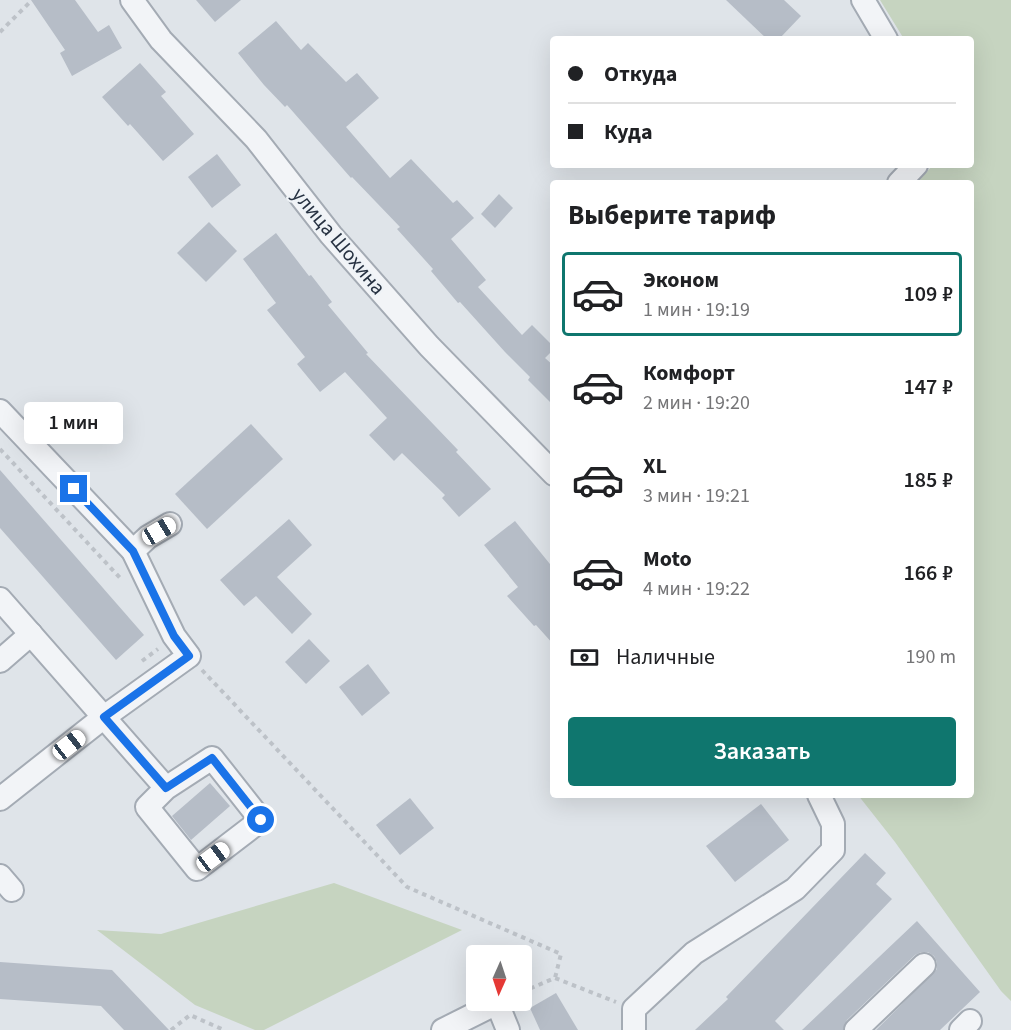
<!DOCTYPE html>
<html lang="ru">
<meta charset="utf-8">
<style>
body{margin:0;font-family:"Source Sans 3",sans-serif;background:#f2f2f2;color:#202124;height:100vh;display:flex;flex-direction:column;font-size:22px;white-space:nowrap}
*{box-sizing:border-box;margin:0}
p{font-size:20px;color:#757577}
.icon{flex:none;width:33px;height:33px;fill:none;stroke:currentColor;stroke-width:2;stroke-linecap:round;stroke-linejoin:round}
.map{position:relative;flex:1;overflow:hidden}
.drawer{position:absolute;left:550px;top:180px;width:424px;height:618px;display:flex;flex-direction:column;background:#fff;border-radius:6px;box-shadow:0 6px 24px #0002}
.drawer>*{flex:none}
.guide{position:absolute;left:550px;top:36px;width:424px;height:132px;border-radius:6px;box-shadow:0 6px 24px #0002;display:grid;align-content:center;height:132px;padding:0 18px;background:#fff}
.needle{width:39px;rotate:183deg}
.buttons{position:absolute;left:466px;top:945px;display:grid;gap:12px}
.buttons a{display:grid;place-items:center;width:66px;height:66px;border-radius:6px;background:#fff;box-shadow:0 6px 24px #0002;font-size:30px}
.end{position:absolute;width:27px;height:27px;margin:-14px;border:8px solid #1a73e8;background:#fff;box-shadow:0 0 0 3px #fff}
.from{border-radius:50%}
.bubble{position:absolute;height:42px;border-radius:6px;background:#fff;box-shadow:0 6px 24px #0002;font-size:20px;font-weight:600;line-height:42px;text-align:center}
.car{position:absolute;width:18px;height:36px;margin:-18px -9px;border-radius:8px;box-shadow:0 0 4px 2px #0007;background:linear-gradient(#fff 24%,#345 0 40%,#fff 0 76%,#345 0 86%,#fff 0)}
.guide b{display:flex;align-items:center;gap:21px;height:57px;font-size:22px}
.guide b+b{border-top:2px solid #e0e0e0}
.guide i{width:15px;height:15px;background:#202124}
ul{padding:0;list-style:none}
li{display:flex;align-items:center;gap:18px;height:84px;margin:0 12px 9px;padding:0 6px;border:3px solid transparent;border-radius:6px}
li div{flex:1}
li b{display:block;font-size:22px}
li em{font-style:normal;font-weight:600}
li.current{border-color:#0f766e}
li>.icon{width:54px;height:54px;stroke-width:1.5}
h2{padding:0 18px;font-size:27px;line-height:72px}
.pay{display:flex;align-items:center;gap:15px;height:66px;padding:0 18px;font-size:22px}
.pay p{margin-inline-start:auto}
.button{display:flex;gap:12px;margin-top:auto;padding:12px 18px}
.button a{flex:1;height:69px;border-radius:6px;background:#0f766e;color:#fff;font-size:24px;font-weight:600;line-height:69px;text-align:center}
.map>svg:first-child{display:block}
</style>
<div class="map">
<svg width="1011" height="1030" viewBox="0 0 1011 1030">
<rect width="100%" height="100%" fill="#dfe4e9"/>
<g fill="#c6d4c0">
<path d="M880,0H1011V1001L1001,991L895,842L858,795H972V183H917L933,165H972V39H904Z"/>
<path d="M334,883L462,930L264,1030H255L195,1005L97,930L161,934Z"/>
</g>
<g fill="#b6bdc7">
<path d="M31,0H75L98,32L109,25L122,48L72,76L60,53L65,50Z"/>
<path d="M196,0H241L215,22Z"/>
<path d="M726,0H784L801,16L779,39H767Z"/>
<path d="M276,21L301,50L308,43L346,82L357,73L379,98L346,127L390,178L411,159L453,203L457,200L474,218L451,239L486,280L478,287L522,335L532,325L554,347V349L545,358L554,366V406L528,380L530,377L505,352L460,302L458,303L431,271L433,269L397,229L400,227L352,177L351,178L287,105L285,107L264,85L238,53Z"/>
<path d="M140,63L166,92L161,96L194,134L163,161L130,124L128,126L102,97Z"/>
<path d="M217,154L241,185L212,208L188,177Z"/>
<path d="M499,194L513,208L495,228L481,214Z"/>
<path d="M209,222L237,251L206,282L177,253Z"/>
<path d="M276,233L309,276L311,275L332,302L328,305L368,353L366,354L458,450L456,452L491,489L459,517L442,498L445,495L402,453L394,461L369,435L387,418L345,372L320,392L297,364L305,357L267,310L276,303L243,259Z"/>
<path d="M251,424L283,459L207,529L175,494Z"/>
<path d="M0,470L144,635L116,660L0,528Z"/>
<path d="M289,519L312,545L277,577L312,614L292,634L256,596L244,606L220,580Z"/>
<path d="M515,521L554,569V645L536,625L534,626L507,596L518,587L484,545Z"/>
<path d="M309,639L330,661L306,684L285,662Z"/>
<path d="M368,664L390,693L362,716L339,687Z"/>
<path d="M210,783L230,806L191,840L172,816Z"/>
<path d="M410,798L434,828L400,855L376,825Z"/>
<path d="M761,804L789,840L735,882L706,846Z"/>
<path d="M865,853L886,873L876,884L892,899L775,1021L784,1030H695L728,999L726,997Z"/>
<path d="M917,921L980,992L940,1030H876L937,969V962L934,956L928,952H921L915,955L847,1020L843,1030H802Z"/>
<path d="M0,962L112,970L169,1030H124L101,1006L0,999Z"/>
<path d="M556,993L578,1030H540L530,1008Z"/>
</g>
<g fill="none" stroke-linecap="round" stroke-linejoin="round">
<g stroke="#a4abb4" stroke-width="26">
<g id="minor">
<path d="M132,0L161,40L256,139L331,235L429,346L554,474"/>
<path d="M863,0L886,39"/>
<path d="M899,183L916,165"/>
<path d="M0,411L133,551L174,636L189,656L104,717L0,799"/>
<path d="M133,551L148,537L170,524"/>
<path d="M0,599L166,788L147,807L197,869L261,820L212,758L166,788"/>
<path d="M0,661L31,634"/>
<path d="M0,876L12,890"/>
<path d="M443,1030L497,1003L508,1030"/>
<path d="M634,1030V1009L694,953L795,889L833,850V824L819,795"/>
<path d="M856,1030L924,965"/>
<path d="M961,1030L970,1021"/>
</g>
</g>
<g stroke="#bdc2c8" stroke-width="4" stroke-dasharray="4.5 4.5" stroke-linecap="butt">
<path d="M0,32L32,0"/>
<path d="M0,449L122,580"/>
<path d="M142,661L158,649"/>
<path d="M202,670L407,887L561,954L555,978"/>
<path d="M522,992L555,978L616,1002"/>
<path d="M171,1030L190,1015L224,1030"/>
</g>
<use href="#minor" stroke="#f2f4f7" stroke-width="22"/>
</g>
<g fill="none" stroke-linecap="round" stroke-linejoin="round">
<path stroke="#1a73e8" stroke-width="8" d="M74,489L133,551L174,636L189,656L104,717L166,788L212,758L261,820"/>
</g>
<g text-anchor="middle" stroke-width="4.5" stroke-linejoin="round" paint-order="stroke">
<g font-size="21" fill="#273242" stroke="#eff3f7">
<text transform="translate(339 241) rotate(50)" y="7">улица Шохина</text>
</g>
</g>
</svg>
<div class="buttons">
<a><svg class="needle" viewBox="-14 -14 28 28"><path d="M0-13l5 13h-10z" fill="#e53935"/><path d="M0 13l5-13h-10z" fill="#757577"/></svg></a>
</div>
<i class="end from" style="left:261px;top:820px"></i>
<i class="end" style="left:74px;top:489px"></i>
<div class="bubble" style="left:24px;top:402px;width:99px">1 мин</div>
<i class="car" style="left:159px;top:531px;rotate:59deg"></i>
<i class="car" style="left:69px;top:745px;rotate:52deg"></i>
<i class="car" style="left:213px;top:857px;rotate:53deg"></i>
<div class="guide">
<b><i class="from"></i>Откуда</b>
<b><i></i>Куда</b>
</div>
<section class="drawer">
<h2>Выберите тариф</h2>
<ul>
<li class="current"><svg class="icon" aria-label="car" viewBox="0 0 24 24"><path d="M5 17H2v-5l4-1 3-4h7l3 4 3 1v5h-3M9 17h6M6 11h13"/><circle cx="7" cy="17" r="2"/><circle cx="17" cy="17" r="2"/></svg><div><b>Эконом</b><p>1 мин · 19:19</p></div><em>109 ₽</em></li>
<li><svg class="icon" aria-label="car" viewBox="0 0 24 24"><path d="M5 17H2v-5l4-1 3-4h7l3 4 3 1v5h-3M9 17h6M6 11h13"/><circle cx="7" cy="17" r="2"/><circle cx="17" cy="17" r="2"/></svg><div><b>Комфорт</b><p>2 мин · 19:20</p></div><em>147 ₽</em></li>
<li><svg class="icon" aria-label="car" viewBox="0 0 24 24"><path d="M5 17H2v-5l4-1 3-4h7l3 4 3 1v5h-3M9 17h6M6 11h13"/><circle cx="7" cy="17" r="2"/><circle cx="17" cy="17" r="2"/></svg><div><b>XL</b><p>3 мин · 19:21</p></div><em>185 ₽</em></li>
<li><svg class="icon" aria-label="car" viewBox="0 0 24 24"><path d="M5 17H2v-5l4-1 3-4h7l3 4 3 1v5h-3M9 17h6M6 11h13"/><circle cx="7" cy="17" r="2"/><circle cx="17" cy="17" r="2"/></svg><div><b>Moto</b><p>4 мин · 19:22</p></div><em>166 ₽</em></li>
</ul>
<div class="pay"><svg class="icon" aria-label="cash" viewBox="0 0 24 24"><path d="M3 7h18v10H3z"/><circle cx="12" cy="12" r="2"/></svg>Наличные<p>190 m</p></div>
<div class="button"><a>Заказать</a></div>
</section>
</div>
